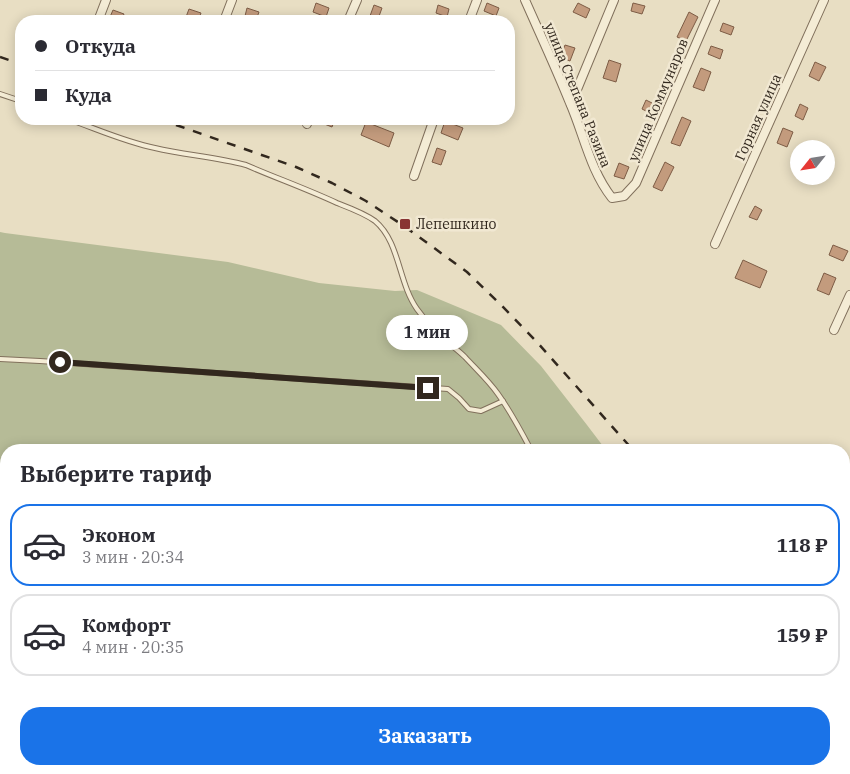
<!DOCTYPE html>
<html lang="ru">
<meta charset="utf-8">
<style>
body{margin:0;font-family:"IBM Plex Serif",serif;background:#f2f2f3;color:#2b2b33;height:100vh;display:flex;flex-direction:column;font-size:19px;white-space:nowrap}
*{box-sizing:border-box;margin:0}
p{font-size:16px;color:#7c7c81}
.icon{flex:none;width:28px;height:28px;fill:none;stroke:currentColor;stroke-width:2;stroke-linecap:round;stroke-linejoin:round}
.map{position:relative;flex:1;overflow:hidden}
.drawer{position:absolute;left:0px;top:444px;width:850px;height:331px;display:flex;flex-direction:column;background:#fff;border-radius:20px 20px 0 0;box-shadow:0 2px 12px #0003}
.drawer>*{flex:none}
.guide{position:absolute;left:15px;top:15px;width:500px;height:110px;border-radius:20px;box-shadow:0 2px 12px #0003;display:grid;align-content:center;height:110px;padding:0 20px;background:#fff}
.needle{width:32px;rotate:240deg}
.fabs{position:absolute;left:790px;top:140px;display:grid;gap:10px}
.fabs a{display:grid;place-items:center;width:45px;height:45px;border-radius:50%;background:#fff;box-shadow:0 2px 12px #0003;font-size:25px}
.end{position:absolute;width:22px;height:22px;margin:-11px;border:6px solid #32281e;background:#fff;box-shadow:0 0 0 2px #fff}
.from{border-radius:50%}
.bubble{position:absolute;height:35px;border-radius:18px;background:#fff;box-shadow:0 2px 12px #0003;font-size:16px;font-weight:700;line-height:35px;text-align:center}
.guide b{display:flex;align-items:center;gap:18px;height:48px;font-size:19px}
.guide b+b{border-top:1px solid #e1e1e2}
.guide i{width:12px;height:12px;background:#2b2b33}
ul{padding:0;list-style:none}
li{display:flex;align-items:center;gap:15px;height:82px;margin:0 10px 8px;padding:0 10px;border:2px solid #e1e1e2;border-radius:20px}
li div{flex:1}
li b{display:block;font-size:19px}
li em{font-style:normal;font-weight:700}
li.active{border-color:#1a73e8}
li>.icon{width:45px;height:45px;stroke-width:1.5}
h2{padding:0 20px;font-size:22px;line-height:60px}
.button{display:flex;gap:10px;margin-top:auto;padding:10px 20px}
.button a{flex:1;height:58px;border-radius:20px;background:#1a73e8;color:#fff;font-size:20px;font-weight:700;line-height:58px;text-align:center}
.map>svg:first-child{display:block}
</style>
<div class="map">
<svg width="850" height="774" viewBox="0 0 850 774">
<rect width="100%" height="100%" fill="#e8dec3"/>
<g fill="#bfc599">
<path d="M0,711L6,716V762L0,760Z"/>
<path d="M844,726L850,729V774H303L311,769H844Z"/>
<path d="M22,769H64L63,774H35Z"/>
</g>
<g fill="#b6bb97">
<path d="M0,232L5,233L228,262L319,283L395,291L417,290L501,325L541,366L587,425L606,450H6V696L0,690Z"/>
<path d="M95,769H298L294,774H101Z"/>
</g>
<g fill="#c39b7d" stroke="#7d5c45">
<path d="M316,3L329,8L326,17L313,12Z"/>
<path d="M487,3L499,8L496,16L484,11Z"/>
<path d="M578,3L590,9L586,18L573,12Z"/>
<path d="M633,3L645,6L642,14L631,11Z"/>
<path d="M374,5L382,8L378,19L370,16Z"/>
<path d="M438,5L449,9L447,17L436,13Z"/>
<path d="M247,8L259,12L256,20L245,16Z"/>
<path d="M189,9L201,13L198,21L186,17Z"/>
<path d="M113,10L124,14L121,21L110,17Z"/>
<path d="M689,12L698,17L686,41L677,37Z"/>
<path d="M723,23L734,27L731,35L720,31Z"/>
<path d="M565,45L575,48L570,61L560,57Z"/>
<path d="M711,46L723,50L720,59L708,54Z"/>
<path d="M609,60L621,64L616,82L603,78Z"/>
<path d="M815,62L826,67L819,81L809,76Z"/>
<path d="M701,68L711,72L704,91L693,87Z"/>
<path d="M646,100L658,106L654,115L642,109Z"/>
<path d="M800,104L808,108L803,120L795,116Z"/>
<path d="M682,117L691,121L680,146L671,143Z"/>
<path d="M315,119H335L332,127L314,120Z"/>
<path d="M445,121L463,128L458,140L441,133Z"/>
<path d="M366,122L394,133L389,147L361,135Z"/>
<path d="M783,128L793,132L787,147L777,143Z"/>
<path d="M437,148L446,151L441,165L432,162Z"/>
<path d="M665,162L674,167L662,191L653,187Z"/>
<path d="M619,163L629,167L624,179L614,176Z"/>
<path d="M755,206L762,210L757,220L749,217Z"/>
<path d="M833,245L848,251L843,261L829,255Z"/>
<path d="M743,260L767,271L760,288L735,278Z"/>
<path d="M824,273L836,278L829,295L817,290Z"/>
</g>
<g fill="none" stroke-linecap="round" stroke-linejoin="round">
<g stroke="#81705c" stroke-width="6">
<g id="service">
<path d="M0,94L21,101"/>
<path d="M68,119C97,129 125,142 155,148C185,155 216,157 246,165C276,178 307,189 337,203C350,208 364,213 375,221C400,242 398,282 417,309C425,320 435,331 445,340C452,346 459,351 465,357C476,369 489,381 498,394C511,412 521,431 531,450"/>
<path d="M0,359L40,361L448,389L459,398L469,409L481,411L503,401"/>
<path d="M0,594L6,598"/>
</g>
</g>
<g stroke="#81705c" stroke-width="10">
<g id="minor">
<path d="M525,0C540,34 556,68 570,103C584,135 590,170 612,198L624,196L636,183L715,0"/>
<path d="M98,21L106,0"/>
<path d="M224,21L232,0"/>
<path d="M348,21L357,0"/>
<path d="M469,21L477,0"/>
<path d="M571,104L614,0"/>
<path d="M307,124L309,119"/>
<path d="M414,176L434,119"/>
<path d="M715,244L824,0"/>
<path d="M834,330L850,295"/>
</g>
</g>
<path stroke="#81705c" stroke-width="1" stroke-dasharray="4 2.5" stroke-linecap="butt" d="M251,769L252,774"/>
<use href="#service" stroke="#f4ecd5" stroke-width="4"/>
<use href="#minor" stroke="#f4ecd5" stroke-width="8"/>
<g stroke="#32281e" stroke-width="2.5" stroke-dasharray="9 9" stroke-linecap="butt">
<path d="M0,57L21,64"/>
<path d="M159,119L296,167L332,183L366,201L404,226L467,272L502,306L536,341L633,450"/>
<path d="M844,651L850,655"/>
</g>
</g>
<g fill="none" stroke-linecap="round" stroke-linejoin="round">
<path stroke="#32281e" stroke-width="6" d="M60,362L428,388"/>
</g>
<rect fill="#893433" stroke="#f1e8d2" stroke-width="2" x="399" y="218" width="12" height="12" rx="2.5"/>
<g text-anchor="middle" stroke-width="5" stroke-linejoin="round" paint-order="stroke">
<g font-size="14" fill="#32281e" stroke="#f1e8d2">
<text transform="translate(578 95) rotate(68)" y="5">улица Степана Разина</text>
<text transform="translate(658 100) rotate(-67)" y="5">улица Коммунаров</text>
<text transform="translate(758 117) rotate(-66)" y="5">Горная улица</text>
</g>
<g font-size="14" fill="#32281e" stroke="#f1e8d2" text-anchor="start">
<text x="416" y="229">Лепешкино</text>
</g>
</g>
</svg>
<div class="fabs">
<a><svg class="needle" viewBox="-14 -14 28 28"><path d="M0-13l5 13h-10z" fill="#e53935"/><path d="M0 13l5-13h-10z" fill="#7c7c81"/></svg></a>
</div>
<i class="end from" style="left:60px;top:362px"></i>
<i class="end" style="left:428px;top:388px"></i>
<div class="bubble" style="left:386px;top:315px;width:82px">1 мин</div>
<div class="guide">
<b><i class="from"></i>Откуда</b>
<b><i></i>Куда</b>
</div>
<section class="drawer">
<h2>Выберите тариф</h2>
<ul>
<li class="active"><svg class="icon" aria-label="car" viewBox="0 0 24 24"><path d="M5 17H2v-5l4-1 3-4h7l3 4 3 1v5h-3M9 17h6M6 11h13"/><circle cx="7" cy="17" r="2"/><circle cx="17" cy="17" r="2"/></svg><div><b>Эконом</b><p>3 мин · 20:34</p></div><em>118 ₽</em></li>
<li><svg class="icon" aria-label="car" viewBox="0 0 24 24"><path d="M5 17H2v-5l4-1 3-4h7l3 4 3 1v5h-3M9 17h6M6 11h13"/><circle cx="7" cy="17" r="2"/><circle cx="17" cy="17" r="2"/></svg><div><b>Комфорт</b><p>4 мин · 20:35</p></div><em>159 ₽</em></li>
</ul>
<div class="button"><a>Заказать</a></div>
</section>
</div>
